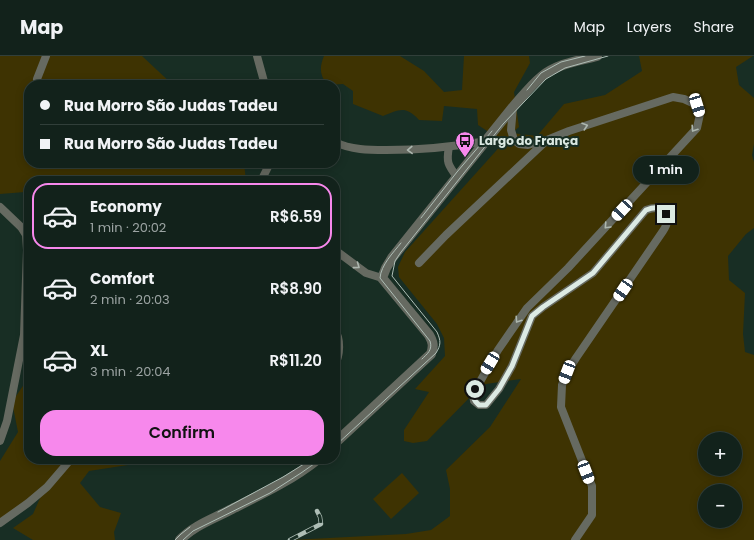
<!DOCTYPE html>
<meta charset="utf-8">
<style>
body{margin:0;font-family:Poppins,sans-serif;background:#1f2f28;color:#f1f3f6;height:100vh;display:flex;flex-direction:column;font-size:15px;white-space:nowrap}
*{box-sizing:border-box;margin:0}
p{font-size:13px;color:#9ca4a3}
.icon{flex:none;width:22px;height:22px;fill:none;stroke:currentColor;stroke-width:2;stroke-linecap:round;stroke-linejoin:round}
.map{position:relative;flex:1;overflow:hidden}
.panel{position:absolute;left:24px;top:120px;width:316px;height:288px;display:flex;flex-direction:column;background:#12221b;border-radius:16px;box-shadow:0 2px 10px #0003,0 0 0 1px #313f3a}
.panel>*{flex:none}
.banner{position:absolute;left:24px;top:24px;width:316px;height:88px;border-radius:16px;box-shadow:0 2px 10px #0003,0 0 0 1px #313f3a;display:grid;align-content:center;height:88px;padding:0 16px;background:#12221b}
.buttons{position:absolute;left:698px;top:376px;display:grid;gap:8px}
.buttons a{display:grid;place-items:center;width:44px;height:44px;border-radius:50%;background:#12221b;box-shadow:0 2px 10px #0003,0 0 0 1px #313f3a;font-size:20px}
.end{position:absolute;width:18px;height:18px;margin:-9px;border:5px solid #dceae3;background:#111;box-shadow:0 0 0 2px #111}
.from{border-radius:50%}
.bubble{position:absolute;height:28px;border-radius:14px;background:#12221b;box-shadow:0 2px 10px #0003,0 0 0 1px #313f3a;font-size:13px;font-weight:600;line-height:28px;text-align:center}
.car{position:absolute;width:12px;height:24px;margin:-12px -6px;border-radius:5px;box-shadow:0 0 3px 1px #0007;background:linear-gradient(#fff 24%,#345 0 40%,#fff 0 76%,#345 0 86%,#fff 0)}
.banner b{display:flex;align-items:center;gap:14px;height:38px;font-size:15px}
.banner b+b{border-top:1px solid #313f3a}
.banner i{width:10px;height:10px;background:#f1f3f6}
ul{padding:7px 0 0;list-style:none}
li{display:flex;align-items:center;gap:12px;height:66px;margin:0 8px 6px;padding:0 8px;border:2px solid transparent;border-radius:16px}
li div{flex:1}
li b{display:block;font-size:15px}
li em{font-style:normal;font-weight:600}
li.active{border-color:#f788ec}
li>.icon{width:36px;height:36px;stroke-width:1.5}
.cta{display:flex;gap:8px;margin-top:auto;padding:8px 16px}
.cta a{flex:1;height:46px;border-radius:16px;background:#f788ec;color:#111;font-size:16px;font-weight:600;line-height:46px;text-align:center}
header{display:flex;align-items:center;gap:24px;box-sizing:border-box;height:56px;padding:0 20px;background:#12221b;border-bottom:1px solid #313f3a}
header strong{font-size:19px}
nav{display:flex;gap:22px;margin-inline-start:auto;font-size:14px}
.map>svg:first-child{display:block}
</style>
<header>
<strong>Map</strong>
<nav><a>Map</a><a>Layers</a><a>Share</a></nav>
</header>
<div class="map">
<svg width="754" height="484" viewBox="0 0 754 484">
<rect width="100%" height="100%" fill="#182e24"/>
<g fill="#3e3302" fill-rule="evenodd">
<path d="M0,0H142L173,29H29V107H244L246,125H29V140L25,136L0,138Z"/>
<path d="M324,0H400L424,15L444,36L462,34L464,0H529L530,7L514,36L519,71L512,77L537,80L564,48L605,39L642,15L639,0H753L736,11L739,29L754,42V88L752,99L754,106V172L746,178L728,200L729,224L745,237L743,278L745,296L754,299V484H291L406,478L431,474L450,460V433L446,414L490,371L521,323L486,328L474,337L427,385L413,387L404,385V374L429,336L415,333L445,300L444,282L437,268L399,221L398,211L405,196L504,86L478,69L477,53L444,50L442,65L419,64C405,49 399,54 383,60L353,48V35L343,28L327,29C320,19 319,12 324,0ZM705,383H735V413H705ZM705,435H735V465H705Z"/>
<path d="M29,321V403H142L141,407L89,415L80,427L100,451L121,457L114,476L115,484H33L13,472L33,458L45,431L0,463V405L18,376L12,346Z"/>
<path d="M402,417L419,437L391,463L373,443Z"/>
</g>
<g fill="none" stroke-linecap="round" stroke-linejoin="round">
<g stroke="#666a61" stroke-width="8">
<path d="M257,0L265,29"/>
<path d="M37,23L46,0"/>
<path d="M513,51L511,74L514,84L519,88L528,89L547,84L569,75L673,41L684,43L697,49L700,58L697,72L568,212L527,252L498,294L473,338L474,345L479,349H486L499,333L512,310L532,260L543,251L593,217L646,154C656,150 669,151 667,165C667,168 665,172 663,175L576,302L567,316L562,329L561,351L592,430V459L575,484"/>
<path d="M335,86C351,94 369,94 386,94C420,94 453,91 487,85"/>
<path d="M449,91C446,106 448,109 457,121"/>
<path d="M261,125L270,107"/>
<path d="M0,151L21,171L26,179L27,194L24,279L7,365L0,385"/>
<path d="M335,194L366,217L382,222"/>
<path d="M419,207L446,179L546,85"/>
<path d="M335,275C341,282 340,300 335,308"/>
<path d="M0,467L28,447L47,431L71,403"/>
</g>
<g stroke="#666a61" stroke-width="10">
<path d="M335,387L431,298C434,290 433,286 429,279L382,222L386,212L392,202L513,51C522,41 530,30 541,21C556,8 578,5 597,0"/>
<path d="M180,484C193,470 213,463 230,454C260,439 292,424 318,403"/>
</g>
<g stroke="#aebeb6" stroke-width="1">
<path d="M527,34L541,17L561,6L585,0"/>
<path d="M421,162L457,116L492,75"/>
<path d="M401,187C393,197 381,209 380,222L430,285C433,294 427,298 422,303"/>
<path d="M335,390L436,297C441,289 441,285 437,276L392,220L395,205L401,196L503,68L546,23L565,12L608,0"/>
<path d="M218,456L283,421L312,403"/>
<path d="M175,484L181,478L190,471"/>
<path d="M183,484L193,475L270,437L301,417L321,403"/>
</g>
<g stroke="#aebeb6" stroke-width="4.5">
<path id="rail" d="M290,484L321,468L320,461L317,455"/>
</g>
<use href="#rail" stroke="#182e24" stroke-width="3" stroke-dasharray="9" stroke-linecap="butt"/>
</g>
<defs><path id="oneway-chevron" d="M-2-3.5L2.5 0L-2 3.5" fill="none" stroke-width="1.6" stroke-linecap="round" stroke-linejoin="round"/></defs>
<g stroke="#adb7af">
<use href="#oneway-chevron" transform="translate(585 70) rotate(-18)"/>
<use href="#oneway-chevron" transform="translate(694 73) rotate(123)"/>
<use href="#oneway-chevron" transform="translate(410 94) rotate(178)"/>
<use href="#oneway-chevron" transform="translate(607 170) rotate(133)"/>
<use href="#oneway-chevron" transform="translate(357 210) rotate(36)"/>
<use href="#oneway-chevron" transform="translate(518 264) rotate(124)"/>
</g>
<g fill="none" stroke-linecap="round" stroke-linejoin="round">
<path stroke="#dceae3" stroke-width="5" d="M475,333C472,340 473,344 479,349H486L499,333L512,310L532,260L543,251L593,217L646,154C654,151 661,150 666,158"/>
</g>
<defs>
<g id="bus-pin" transform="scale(1)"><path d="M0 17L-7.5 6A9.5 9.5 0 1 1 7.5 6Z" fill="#f788ec" stroke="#182e24"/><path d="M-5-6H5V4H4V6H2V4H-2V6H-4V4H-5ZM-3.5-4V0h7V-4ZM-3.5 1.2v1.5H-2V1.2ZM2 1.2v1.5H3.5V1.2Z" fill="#111"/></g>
</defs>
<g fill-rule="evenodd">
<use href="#bus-pin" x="465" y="85"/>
</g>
<g text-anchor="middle" stroke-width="4" stroke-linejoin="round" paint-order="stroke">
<g font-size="12" font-weight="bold" fill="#dceae3" stroke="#182e24" text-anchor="start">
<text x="479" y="89">Largo do França</text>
</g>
</g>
</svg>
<div class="buttons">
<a>+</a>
<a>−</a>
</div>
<i class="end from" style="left:475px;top:333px"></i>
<i class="end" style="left:666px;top:158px"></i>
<div class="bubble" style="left:633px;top:100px;width:66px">1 min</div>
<i class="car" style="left:697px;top:49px;rotate:163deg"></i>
<i class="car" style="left:622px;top:154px;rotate:223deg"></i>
<i class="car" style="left:623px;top:234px;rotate:214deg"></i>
<i class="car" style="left:490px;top:307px;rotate:211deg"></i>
<i class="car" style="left:567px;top:316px;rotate:201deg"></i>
<i class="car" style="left:586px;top:416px;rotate:159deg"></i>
<div class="banner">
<b><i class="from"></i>Rua Morro São Judas Tadeu</b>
<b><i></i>Rua Morro São Judas Tadeu</b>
</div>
<section class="panel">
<ul>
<li class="active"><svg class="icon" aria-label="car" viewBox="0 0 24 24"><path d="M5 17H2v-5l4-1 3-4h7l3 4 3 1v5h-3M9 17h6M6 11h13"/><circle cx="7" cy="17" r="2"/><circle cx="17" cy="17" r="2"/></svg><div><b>Economy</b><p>1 min · 20:02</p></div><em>R$6.59</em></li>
<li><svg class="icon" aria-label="car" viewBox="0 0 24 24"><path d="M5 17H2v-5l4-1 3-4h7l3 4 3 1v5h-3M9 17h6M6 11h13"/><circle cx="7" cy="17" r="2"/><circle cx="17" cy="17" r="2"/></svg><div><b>Comfort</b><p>2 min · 20:03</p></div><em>R$8.90</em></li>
<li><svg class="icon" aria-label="car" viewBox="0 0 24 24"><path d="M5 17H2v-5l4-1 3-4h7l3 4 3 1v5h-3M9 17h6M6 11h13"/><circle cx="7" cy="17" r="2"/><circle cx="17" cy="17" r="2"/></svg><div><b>XL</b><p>3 min · 20:04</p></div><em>R$11.20</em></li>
</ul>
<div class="cta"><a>Confirm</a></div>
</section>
</div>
